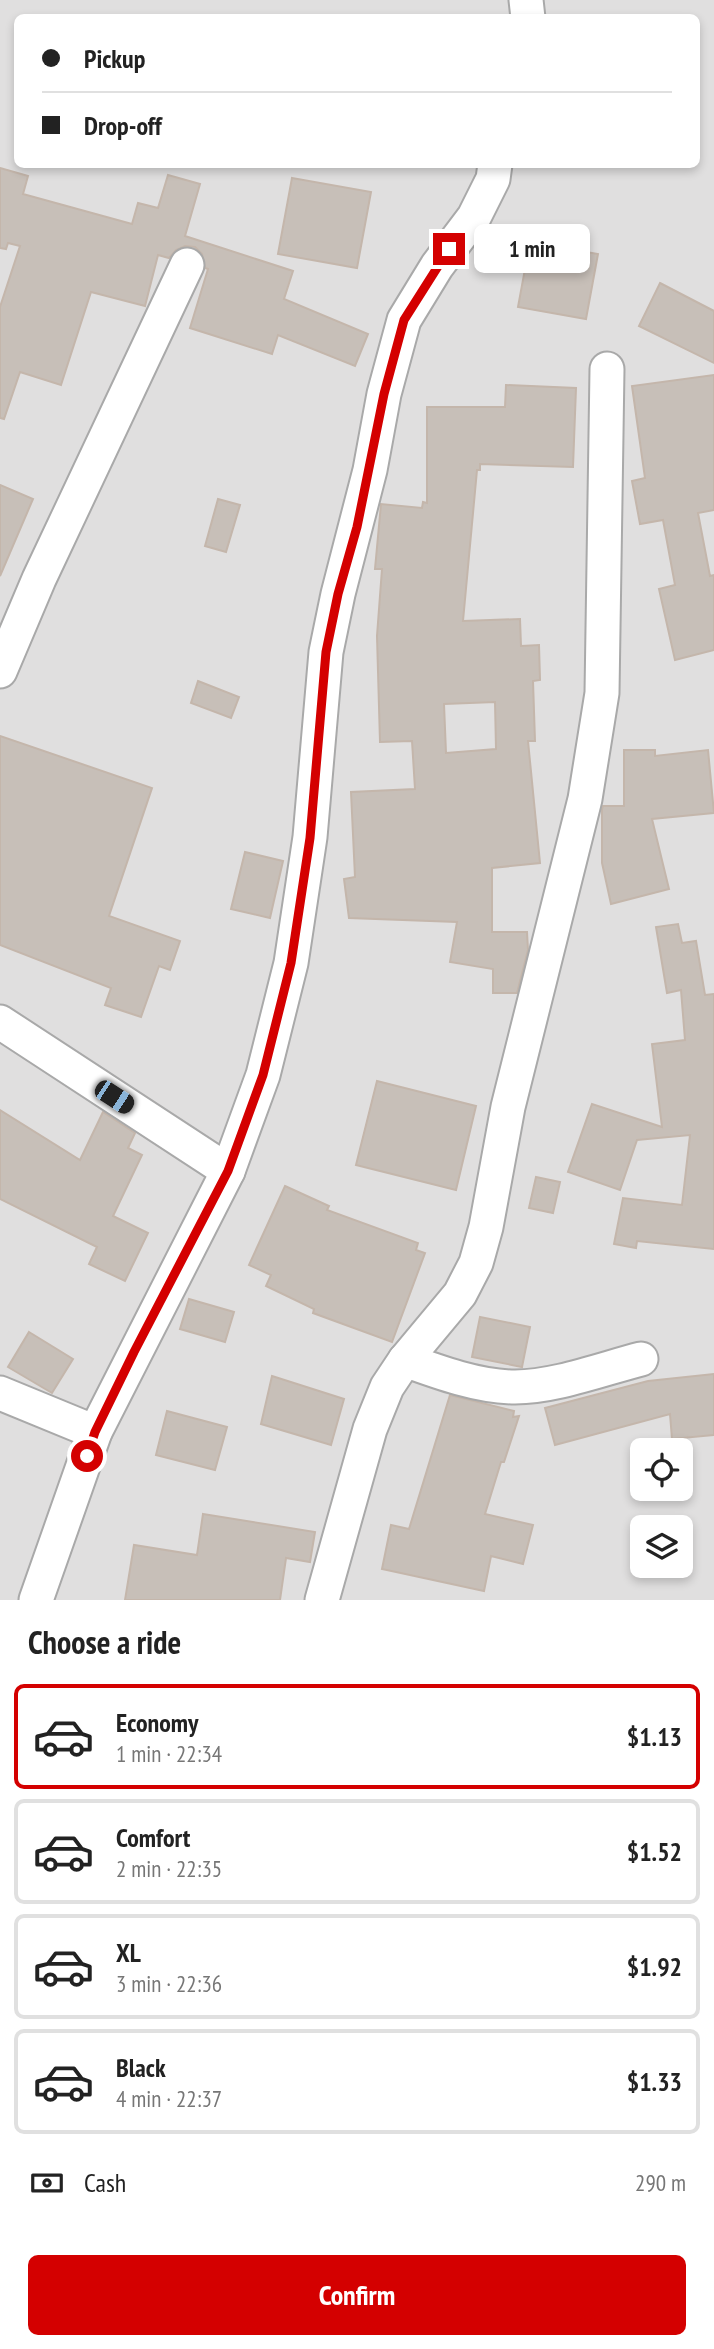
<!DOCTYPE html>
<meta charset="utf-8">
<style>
body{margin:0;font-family:"PT Sans Narrow",sans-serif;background:#f2f2f2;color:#222;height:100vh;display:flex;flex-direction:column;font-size:26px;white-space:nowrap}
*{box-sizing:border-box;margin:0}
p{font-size:23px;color:#767676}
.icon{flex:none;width:38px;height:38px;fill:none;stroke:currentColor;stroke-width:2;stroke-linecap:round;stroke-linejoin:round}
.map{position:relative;height:1600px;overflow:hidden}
.drawer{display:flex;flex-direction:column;background:#fff;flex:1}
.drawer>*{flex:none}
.banner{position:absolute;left:14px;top:14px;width:686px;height:154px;border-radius:10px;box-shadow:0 4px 10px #0003;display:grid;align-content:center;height:154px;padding:0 28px;background:#fff}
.buttons{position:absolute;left:630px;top:1438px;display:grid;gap:14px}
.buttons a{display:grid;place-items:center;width:63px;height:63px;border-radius:10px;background:#fff;box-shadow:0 4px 10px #0003;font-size:35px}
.end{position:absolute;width:32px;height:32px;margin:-16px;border:9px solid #d40000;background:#fff;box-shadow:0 0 0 4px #fff}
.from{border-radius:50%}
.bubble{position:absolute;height:49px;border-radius:10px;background:#fff;box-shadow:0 4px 10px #0003;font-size:23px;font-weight:800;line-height:49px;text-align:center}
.car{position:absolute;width:21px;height:42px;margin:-21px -10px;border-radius:9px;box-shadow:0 0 5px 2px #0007;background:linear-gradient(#222 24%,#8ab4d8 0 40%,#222 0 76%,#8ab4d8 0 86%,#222 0)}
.banner b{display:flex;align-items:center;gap:24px;height:66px;font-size:26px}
.banner b+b{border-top:2px solid #e0e0e0}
.banner i{width:18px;height:18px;background:#222}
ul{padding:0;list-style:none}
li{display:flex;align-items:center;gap:21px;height:105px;margin:0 14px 10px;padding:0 14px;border:4px solid #e0e0e0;border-radius:10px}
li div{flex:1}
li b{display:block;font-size:26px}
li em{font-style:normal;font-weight:800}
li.on{border-color:#d40000}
li>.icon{width:63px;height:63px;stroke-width:1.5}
h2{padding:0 28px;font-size:32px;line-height:84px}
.pay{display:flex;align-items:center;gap:18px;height:77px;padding:0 28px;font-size:26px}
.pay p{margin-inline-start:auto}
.cta{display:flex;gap:14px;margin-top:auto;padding:14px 28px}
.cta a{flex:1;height:80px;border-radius:10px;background:#d40000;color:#fff;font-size:28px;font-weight:800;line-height:80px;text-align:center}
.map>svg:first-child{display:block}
</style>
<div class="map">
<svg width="714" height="1600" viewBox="0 0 714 1600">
<rect width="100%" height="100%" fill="#f2efe9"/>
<path fill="#e0dfdf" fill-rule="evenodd" d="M0,0H714V1600H0ZM18,18H696V164H18ZM642,1451H681V1489H642ZM642,1528H681V1566H642Z"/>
<g fill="#c7bfb8" stroke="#c4b6ab" stroke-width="2" fill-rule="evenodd">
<path d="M0,168L28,176L23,194L132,224L138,203L158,208L168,175L200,184L185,236L293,271L284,299L368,334L355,366L278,335L272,354L190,328L208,269L205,268L202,254L195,247L185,246L176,250L169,258L158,255L145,306L91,292L61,385L20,372L4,419L0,418V307L20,246L8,243L6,249L0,248Z"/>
<path d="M292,178L371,192L357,268L278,254Z"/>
<path d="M530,242L598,254L586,319L518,307Z"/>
<path d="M660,283L714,311V363L639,326Z"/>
<path d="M714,375V510L698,513L710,576L714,575V650L675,660L659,589L675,585L663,520L640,524L632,481L645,478L632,386Z"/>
<path d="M506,385L576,388L573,467L480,464V470H477L463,621L520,619L521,646L539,645L540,680L533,681L535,741H528L540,863L492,868V932H527L528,950L517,993H493V969L450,962L457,922L349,918L344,879L355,877L351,792L415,789L412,741L380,742L377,636L382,569H375L381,504L422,508L423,502L427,503V407H505ZM495,702L496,749L446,753L444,704Z"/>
<path d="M0,485L33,499L0,576Z"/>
<path d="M218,499L240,505L226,552L205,546Z"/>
<path d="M198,681L239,697L231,718L191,703Z"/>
<path d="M0,736L152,788L109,916L180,941L170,970L159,966L141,1017L105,1005L111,988L0,945Z"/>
<path d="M624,750H655V756L708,750L714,813L652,819L669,889L611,904L602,863V809L603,806H624Z"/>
<path d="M245,852L283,861L270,918L231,909Z"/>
<path d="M678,924L682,943L696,941L705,995L714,994V1249L637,1241L636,1248L614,1244L623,1198L682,1205L690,1135L637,1140L620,1190L568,1172L592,1104L662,1127L652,1044L685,1040L681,990L667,993L656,927Z"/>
<path d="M377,1081L476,1106L456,1190L356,1165Z"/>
<path d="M0,1110L80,1160L103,1112L135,1133L128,1148L142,1155L113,1216L148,1233L125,1281L89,1264L97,1247L0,1199Z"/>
<path d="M536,1177L560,1182L553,1213L529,1208Z"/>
<path d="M285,1186L329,1206L327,1210L418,1243L416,1250L425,1253L392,1342L313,1313L314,1309L266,1286L271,1275L249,1265Z"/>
<path d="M189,1299L234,1312L225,1342L180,1329Z"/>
<path d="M480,1317L530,1327L522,1367L472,1357Z"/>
<path d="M29,1332L73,1359L52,1393L8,1367Z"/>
<path d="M714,1374V1435L672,1439L670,1414L555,1445L545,1408L648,1381Z"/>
<path d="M272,1376L344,1399L331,1445L261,1424Z"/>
<path d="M450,1395L514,1411L513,1417L519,1416L504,1462H501L485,1514L533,1525L523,1564L491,1556L484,1591L382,1569L391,1525L409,1529Z"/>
<path d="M167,1411L227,1427L215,1470L156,1455Z"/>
<path d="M203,1514L315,1532L310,1562L286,1558L280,1600H125L134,1545L197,1555Z"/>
</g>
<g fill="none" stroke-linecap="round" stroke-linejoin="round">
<g stroke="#a9a9a9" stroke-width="37">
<g id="minor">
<path d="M526,0L528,18"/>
<path d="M0,671L39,579L187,265"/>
<path d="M0,1022L228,1171"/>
<path d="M405,1360C438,1372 479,1387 515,1387C555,1387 602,1369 641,1359"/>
<path d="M0,1393L95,1432"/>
<path d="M36,1600L95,1432L228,1171L263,1075L291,963L310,837L326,652L338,594L370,470L384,394L404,320L437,266L474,217L493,179L495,164"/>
<path d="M322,1600L370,1429L387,1387L405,1360L460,1294L476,1263L486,1227L508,1107L585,799L602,693L607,369"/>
</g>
</g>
<use href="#minor" stroke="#fff" stroke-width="33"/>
</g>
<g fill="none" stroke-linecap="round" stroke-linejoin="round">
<path stroke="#d40000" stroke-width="9" d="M87,1456L95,1432L134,1352L228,1171L263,1075L291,963L310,838L326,652L338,594L357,527L384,394L404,320L449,249"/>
</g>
</svg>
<div class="buttons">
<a><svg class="icon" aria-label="locate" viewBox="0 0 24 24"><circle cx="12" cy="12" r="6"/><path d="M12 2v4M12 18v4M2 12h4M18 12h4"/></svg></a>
<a><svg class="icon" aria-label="layers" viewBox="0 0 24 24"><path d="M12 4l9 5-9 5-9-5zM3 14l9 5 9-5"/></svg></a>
</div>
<i class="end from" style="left:87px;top:1456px"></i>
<i class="end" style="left:449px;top:249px"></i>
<div class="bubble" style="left:474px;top:224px;width:116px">1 min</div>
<i class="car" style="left:114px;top:1097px;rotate:123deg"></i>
<div class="banner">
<b><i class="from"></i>Pickup</b>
<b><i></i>Drop-off</b>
</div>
</div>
<section class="drawer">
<h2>Choose a ride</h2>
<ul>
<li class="on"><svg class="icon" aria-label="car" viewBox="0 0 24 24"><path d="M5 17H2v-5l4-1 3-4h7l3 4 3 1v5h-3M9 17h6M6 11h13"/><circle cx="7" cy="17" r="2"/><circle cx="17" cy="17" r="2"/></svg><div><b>Economy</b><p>1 min · 22:34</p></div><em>$1.13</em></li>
<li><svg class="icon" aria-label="car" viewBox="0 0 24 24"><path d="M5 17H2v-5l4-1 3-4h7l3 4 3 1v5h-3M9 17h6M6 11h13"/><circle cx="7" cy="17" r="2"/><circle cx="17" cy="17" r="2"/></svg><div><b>Comfort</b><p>2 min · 22:35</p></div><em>$1.52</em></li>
<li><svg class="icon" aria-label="car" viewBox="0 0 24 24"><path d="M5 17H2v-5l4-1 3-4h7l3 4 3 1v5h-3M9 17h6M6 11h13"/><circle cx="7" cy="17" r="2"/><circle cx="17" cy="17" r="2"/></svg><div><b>XL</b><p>3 min · 22:36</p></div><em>$1.92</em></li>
<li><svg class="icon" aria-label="car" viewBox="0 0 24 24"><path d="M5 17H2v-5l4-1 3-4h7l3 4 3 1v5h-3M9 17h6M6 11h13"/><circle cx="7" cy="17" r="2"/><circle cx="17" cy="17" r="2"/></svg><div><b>Black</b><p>4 min · 22:37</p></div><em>$1.33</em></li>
</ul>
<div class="pay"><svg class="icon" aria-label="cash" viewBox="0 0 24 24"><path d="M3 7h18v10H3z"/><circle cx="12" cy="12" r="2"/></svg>Cash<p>290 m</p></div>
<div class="cta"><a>Confirm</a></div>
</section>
